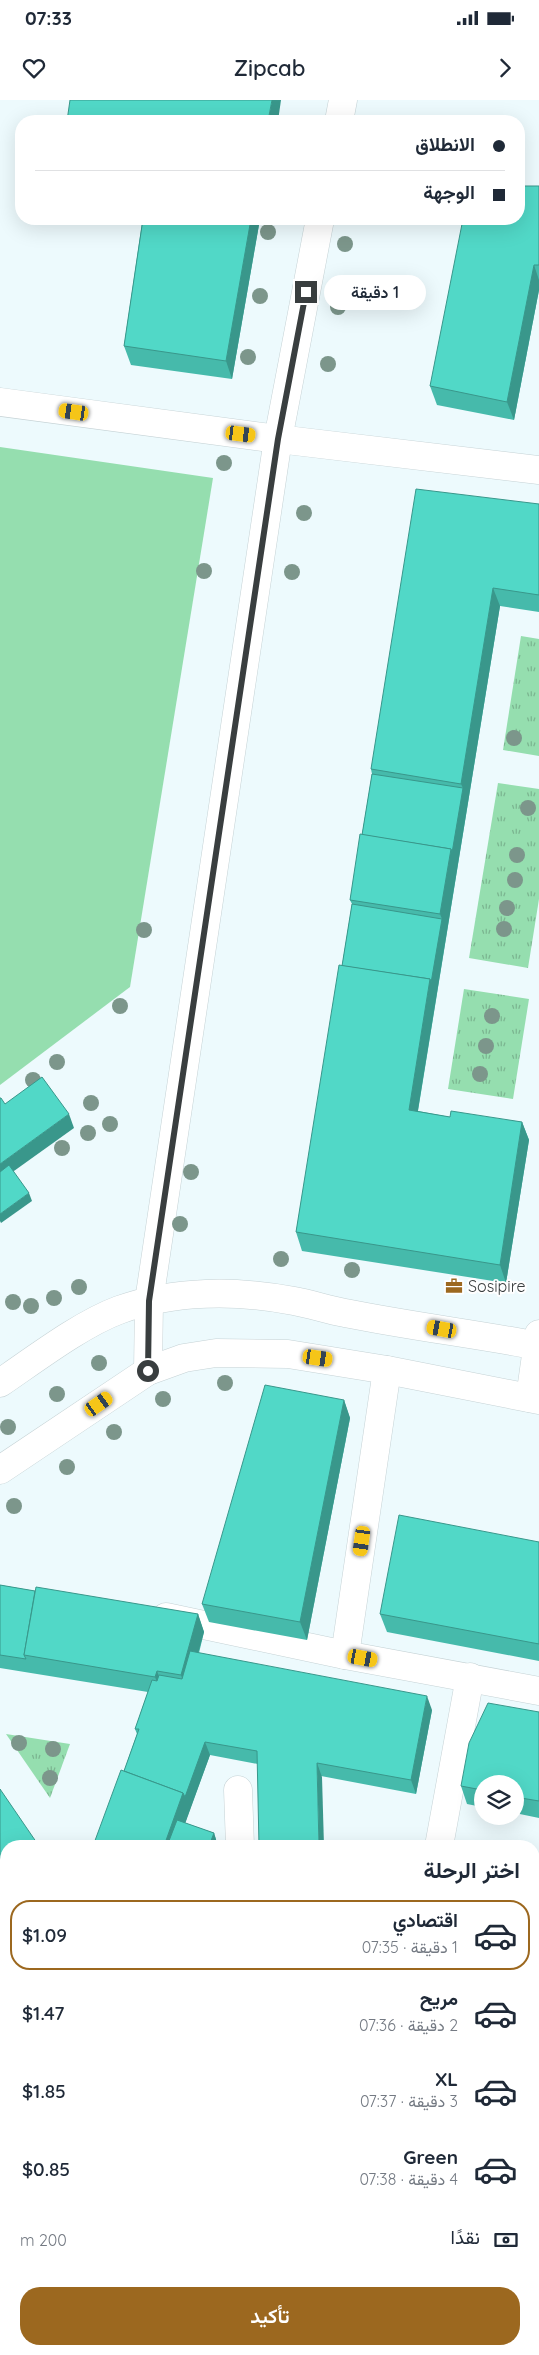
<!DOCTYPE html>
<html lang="ar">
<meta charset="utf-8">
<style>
body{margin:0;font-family:Quicksand,Vazirmatn,sans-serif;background:#f6f6f7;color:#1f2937;direction:rtl;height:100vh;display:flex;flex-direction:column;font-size:19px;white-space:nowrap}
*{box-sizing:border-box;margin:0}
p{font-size:16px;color:#747a83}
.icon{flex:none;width:28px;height:28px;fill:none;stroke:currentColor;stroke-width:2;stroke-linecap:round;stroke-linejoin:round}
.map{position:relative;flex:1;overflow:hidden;direction:ltr}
.drawer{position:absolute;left:0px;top:1740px;width:540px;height:515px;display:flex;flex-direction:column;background:#fff;border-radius:20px 20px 0 0;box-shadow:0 5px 20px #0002;direction:rtl}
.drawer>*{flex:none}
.banner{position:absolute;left:15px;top:15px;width:510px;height:110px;border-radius:20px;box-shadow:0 5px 20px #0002;direction:rtl;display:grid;align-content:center;height:110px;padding:0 20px;background:#fff}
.buttons{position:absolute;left:474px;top:1675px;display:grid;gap:10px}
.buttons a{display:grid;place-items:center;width:50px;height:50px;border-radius:50%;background:#fff;box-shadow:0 5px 20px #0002;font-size:25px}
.end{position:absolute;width:22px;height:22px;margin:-11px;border:6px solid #393e3f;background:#fff;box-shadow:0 0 0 2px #fff}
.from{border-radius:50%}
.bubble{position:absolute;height:35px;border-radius:18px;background:#fff;box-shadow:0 5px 20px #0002;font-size:16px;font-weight:600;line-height:35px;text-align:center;direction:rtl}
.car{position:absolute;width:15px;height:30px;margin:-15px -8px;border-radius:6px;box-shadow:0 0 4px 1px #0007;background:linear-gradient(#f5c518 24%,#345 0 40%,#f5c518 0 76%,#345 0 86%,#f5c518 0)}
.banner b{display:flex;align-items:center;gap:18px;height:48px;font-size:19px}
.banner b+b{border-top:1px solid #e0e1e3}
.banner i{width:12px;height:12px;background:#1f2937}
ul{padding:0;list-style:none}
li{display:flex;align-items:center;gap:15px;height:70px;margin:0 10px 8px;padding:0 10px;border:2px solid transparent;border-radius:20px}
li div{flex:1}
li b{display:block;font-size:19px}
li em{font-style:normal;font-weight:600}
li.selected{border-color:#9c681f}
li>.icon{width:45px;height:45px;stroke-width:1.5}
h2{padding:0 20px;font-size:22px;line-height:60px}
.pay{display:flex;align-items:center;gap:12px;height:55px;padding:0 20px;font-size:19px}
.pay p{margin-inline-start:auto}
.cta{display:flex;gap:10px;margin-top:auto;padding:10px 20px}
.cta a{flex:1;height:58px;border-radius:20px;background:#9c681f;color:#fff;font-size:20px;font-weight:600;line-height:58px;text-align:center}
.status{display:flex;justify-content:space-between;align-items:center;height:35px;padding:0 25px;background:#fff;direction:ltr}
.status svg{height:14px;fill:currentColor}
header{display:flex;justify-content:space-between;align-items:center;height:65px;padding:0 20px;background:#fff;font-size:22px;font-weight:600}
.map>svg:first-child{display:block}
</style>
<div class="status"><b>07:33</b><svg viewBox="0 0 49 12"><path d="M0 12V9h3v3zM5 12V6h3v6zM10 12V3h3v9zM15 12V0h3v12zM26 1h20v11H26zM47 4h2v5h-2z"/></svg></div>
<header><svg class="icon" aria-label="forward" viewBox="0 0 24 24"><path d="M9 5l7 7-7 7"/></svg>Zipcab<svg class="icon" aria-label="heart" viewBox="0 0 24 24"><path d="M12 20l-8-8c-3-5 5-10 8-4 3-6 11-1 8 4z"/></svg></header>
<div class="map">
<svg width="539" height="2255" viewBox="0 0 539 2255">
<defs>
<pattern id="grass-tufts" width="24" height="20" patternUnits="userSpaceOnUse" patternTransform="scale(1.25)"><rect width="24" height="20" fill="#95deaf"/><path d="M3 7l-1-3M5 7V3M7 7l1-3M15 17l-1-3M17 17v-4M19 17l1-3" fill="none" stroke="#7bb590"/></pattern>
</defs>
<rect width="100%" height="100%" fill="#edfafd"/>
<g fill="url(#grass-tufts)">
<path d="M521,536L539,539V656L503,650Z"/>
<path d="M498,683L539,689V799L528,868L469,858Z"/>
<path d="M464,889L529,899L513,999L448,989Z"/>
<path d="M6,1634L70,1644L50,1698Z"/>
</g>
<path fill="#95deaf" d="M0,347L213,378L130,887L0,985Z"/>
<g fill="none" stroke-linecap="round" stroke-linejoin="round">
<g stroke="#c5d2d5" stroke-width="29">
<g id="minor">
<path d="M339,21L343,0"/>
<path d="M0,302L278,339L539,370"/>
<path d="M387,1270L345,1555L539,1591"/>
<path d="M148,1271L149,1201L278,339L320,119"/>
<path d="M0,1283C34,1260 81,1224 119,1210C174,1190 237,1190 294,1201C311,1204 328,1210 345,1213C410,1226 475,1234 539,1246"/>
<path d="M530,1298L539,1234"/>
<path d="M0,1370L148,1271L184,1258L216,1253L288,1254L387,1270L539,1300"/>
<path d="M166,1517L345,1555"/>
<path d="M238,1690L240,1746"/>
<path d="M439,1746L470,1577"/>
<path d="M0,1992L6,2001"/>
<path d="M534,2208L539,2216"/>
<path d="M177,2249L181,2255"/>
<path d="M344,2249L349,2255"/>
</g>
</g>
<g stroke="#c5d2d5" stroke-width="29">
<g id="major">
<path d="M0,2100L6,2109"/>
<path d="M102,2249L106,2255"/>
</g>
</g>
<path stroke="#b2bcbe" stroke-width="3" stroke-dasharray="2.5 4" stroke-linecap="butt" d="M534,2044L539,2045"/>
<use href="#minor" stroke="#fff" stroke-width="28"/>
<use href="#major" stroke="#fff" stroke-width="28"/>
</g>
<g fill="#7c968b">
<circle cx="268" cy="132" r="8"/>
<circle cx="345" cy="144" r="8"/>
<circle cx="260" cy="196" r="8"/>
<circle cx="338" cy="207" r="8"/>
<circle cx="248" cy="257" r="8"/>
<circle cx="328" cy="264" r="8"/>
<circle cx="224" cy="363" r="8"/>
<circle cx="304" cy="413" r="8"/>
<circle cx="204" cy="471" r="8"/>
<circle cx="292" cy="472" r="8"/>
<circle cx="514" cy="638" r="8"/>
<circle cx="528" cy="708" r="8"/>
<circle cx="517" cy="755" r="8"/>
<circle cx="515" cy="780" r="8"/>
<circle cx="507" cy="808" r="8"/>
<circle cx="504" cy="829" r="8"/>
<circle cx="144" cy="830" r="8"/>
<circle cx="120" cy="906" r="8"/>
<circle cx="492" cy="916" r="8"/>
<circle cx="486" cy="946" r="8"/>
<circle cx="57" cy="962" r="8"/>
<circle cx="480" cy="974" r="8"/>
<circle cx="33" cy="980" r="8"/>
<circle cx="91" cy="1003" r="8"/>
<circle cx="110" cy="1024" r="8"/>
<circle cx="88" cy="1033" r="8"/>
<circle cx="62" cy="1048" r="8"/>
<circle cx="191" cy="1072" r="8"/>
<circle cx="180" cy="1124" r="8"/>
<circle cx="281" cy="1159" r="8"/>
<circle cx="352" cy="1170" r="8"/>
<circle cx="79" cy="1187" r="8"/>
<circle cx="54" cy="1198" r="8"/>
<circle cx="13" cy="1202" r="8"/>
<circle cx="31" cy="1206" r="8"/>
<circle cx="99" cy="1263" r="8"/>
<circle cx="225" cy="1283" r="8"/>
<circle cx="57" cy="1294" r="8"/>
<circle cx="163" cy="1299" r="8"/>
<circle cx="8" cy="1327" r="8"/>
<circle cx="114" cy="1332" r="8"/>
<circle cx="67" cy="1367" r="8"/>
<circle cx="14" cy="1406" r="8"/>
<circle cx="19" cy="1643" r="8"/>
<circle cx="53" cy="1649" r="8"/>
<circle cx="50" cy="1678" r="8"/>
</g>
<g fill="#46baab">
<path d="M539,86V190L514,320L437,305L430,286Z"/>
<path d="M112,119H260L232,279L131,265L124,246L142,123Z"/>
<path d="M539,404V512L500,506L418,1011L450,1017L522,1022L529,1040L506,1183L302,1151L296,1132L342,866L352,804L350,800L362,735L372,674L371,669Z"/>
<path d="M344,1300L350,1318L307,1540L209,1522L202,1504Z"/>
<path d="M539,1442V1561L387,1532L380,1514Z"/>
<path d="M0,1485L35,1491L198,1514L204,1532L199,1553L432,1610L416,1694L210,1655L185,1723L214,1733L218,1746H93L124,1671L137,1634L135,1629L148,1592L0,1568Z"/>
<path d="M539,1612V1718L515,1713V1684H482V1707L467,1704L461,1686Z"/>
<path d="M0,1689L6,1746V1955L0,1946Z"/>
<path d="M213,2249H312L313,2251L307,2255H216Z"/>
<path d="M371,2249H447L451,2255H375Z"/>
</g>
<g fill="#39978b">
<path d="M272,0H281L278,21H268Z"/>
<path d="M251,119H260L232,279L226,261Z"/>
<path d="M534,165L539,180V190L514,320L507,302Z"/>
<path d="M493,488L500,506L415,1028L409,1010L430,879L442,819L440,814L451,749L463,688L461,684Z"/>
<path d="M69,1014L74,1028L0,1081V1064Z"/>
<path d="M522,1022L529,1040L506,1183L500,1165Z"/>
<path d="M29,1093L32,1101L1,1123L0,1121V1114Z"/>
<path d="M344,1300L350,1318L307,1540L300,1522Z"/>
<path d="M198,1514L204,1532L187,1593L181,1575Z"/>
<path d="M157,1571L164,1589L162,1595L155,1577Z"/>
<path d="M427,1596L432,1610L416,1694L411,1680Z"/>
<path d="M205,1642L210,1655L177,1746H164L183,1693Z"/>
<path d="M317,1663L322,1677L324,1746H319Z"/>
<path d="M214,1733L218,1746H209Z"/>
<path d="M291,2249H312L313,2251L307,2255H281Z"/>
</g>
<g fill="#51d8c7" stroke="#39978b">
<path d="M70,0H272L268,21H67Z"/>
<path d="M519,86H539V165H534L507,302L430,286L463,119H519Z"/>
<path d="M143,119H251L226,261L124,246Z"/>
<path d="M416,389L539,404V495L493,488L461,684L371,669Z"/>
<path d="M372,674L463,688L452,753L451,749L362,735Z"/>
<path d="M360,734L451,749L440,814L350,800Z"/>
<path d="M352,804L442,819L431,883L430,879L342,866Z"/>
<path d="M339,865L430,879L409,1010L450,1017L451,1011L522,1022L500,1165L296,1132Z"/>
<path d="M42,977L69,1014L0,1064V998H1L5,1004Z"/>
<path d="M9,1065L29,1093L0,1114V1072Z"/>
<path d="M265,1285L344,1300L300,1522L202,1504Z"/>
<path d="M399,1415L539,1442V1544L380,1514Z"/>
<path d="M0,1485L35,1491L24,1555L26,1559L0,1555Z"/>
<path d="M36,1487L198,1514L181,1575L157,1571L155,1577L24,1555Z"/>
<path d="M190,1551L427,1596L411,1680L317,1663L319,1746H259L257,1651L205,1642L185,1697L183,1693L124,1671L139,1629H135L152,1580L157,1581L159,1575L182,1579Z"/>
<path d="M488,1603L539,1612V1701L515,1697V1684H482V1690L461,1686L469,1643Z"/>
<path d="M121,1670L183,1693L164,1746H93Z"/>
<path d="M0,1689L39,1746H6V1799L0,1803Z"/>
<path d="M177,1720L214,1733L209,1746H167Z"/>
<path d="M6,1799V1947L0,1938V1803Z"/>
<path d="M216,2249H291L281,2255H221Z"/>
<path d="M375,2249H447L451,2255H380Z"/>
</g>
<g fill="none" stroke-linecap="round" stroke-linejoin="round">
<path stroke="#393e3f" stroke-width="6" d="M148,1271L149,1201L278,339L306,192"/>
</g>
<defs>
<g id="office-bare" transform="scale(1.35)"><path d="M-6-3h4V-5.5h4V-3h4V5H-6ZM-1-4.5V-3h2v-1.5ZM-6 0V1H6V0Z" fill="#9c681f" stroke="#fff" stroke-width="2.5" paint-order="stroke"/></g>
</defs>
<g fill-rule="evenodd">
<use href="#office-bare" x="454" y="1186"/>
</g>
<g text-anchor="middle" stroke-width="4" stroke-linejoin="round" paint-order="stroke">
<g font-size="16" fill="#393e3f" stroke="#fff" text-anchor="start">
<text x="468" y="1192">Sosipire</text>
</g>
</g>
</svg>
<div class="buttons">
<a><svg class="icon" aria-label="layers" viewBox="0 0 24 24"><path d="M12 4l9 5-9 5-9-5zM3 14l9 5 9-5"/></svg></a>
</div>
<i class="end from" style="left:148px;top:1271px"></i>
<i class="end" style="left:306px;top:192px"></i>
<div class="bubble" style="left:324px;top:175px;width:102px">1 دقيقة</div>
<i class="car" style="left:74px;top:312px;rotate:278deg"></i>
<i class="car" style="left:241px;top:334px;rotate:97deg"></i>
<i class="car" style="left:442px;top:1229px;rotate:280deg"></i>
<i class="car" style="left:318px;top:1258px;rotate:98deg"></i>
<i class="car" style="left:99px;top:1304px;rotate:55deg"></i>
<i class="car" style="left:362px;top:1441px;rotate:188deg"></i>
<i class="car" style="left:363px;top:1558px;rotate:100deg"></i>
<div class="banner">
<b><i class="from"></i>الانطلاق</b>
<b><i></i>الوجهة</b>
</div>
<section class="drawer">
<h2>اختر الرحلة</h2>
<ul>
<li class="selected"><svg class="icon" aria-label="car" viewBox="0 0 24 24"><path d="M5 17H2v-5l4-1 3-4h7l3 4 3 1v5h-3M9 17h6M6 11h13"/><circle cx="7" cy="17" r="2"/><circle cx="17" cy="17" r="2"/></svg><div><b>اقتصادي</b><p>1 دقيقة · 07:35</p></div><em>$1.09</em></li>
<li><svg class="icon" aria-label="car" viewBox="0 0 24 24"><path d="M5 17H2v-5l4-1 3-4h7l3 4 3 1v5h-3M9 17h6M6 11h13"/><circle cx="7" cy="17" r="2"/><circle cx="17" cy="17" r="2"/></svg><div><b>مريح</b><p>2 دقيقة · 07:36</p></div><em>$1.47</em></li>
<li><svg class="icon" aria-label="car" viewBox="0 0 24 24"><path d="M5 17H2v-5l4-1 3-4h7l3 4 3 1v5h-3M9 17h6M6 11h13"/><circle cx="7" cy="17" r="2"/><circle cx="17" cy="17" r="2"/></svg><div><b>XL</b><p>3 دقيقة · 07:37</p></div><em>$1.85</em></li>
<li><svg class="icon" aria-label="car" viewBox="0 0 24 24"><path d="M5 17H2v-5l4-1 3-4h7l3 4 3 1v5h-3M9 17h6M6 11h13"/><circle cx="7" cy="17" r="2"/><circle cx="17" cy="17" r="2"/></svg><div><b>Green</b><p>4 دقيقة · 07:38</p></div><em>$0.85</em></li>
</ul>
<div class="pay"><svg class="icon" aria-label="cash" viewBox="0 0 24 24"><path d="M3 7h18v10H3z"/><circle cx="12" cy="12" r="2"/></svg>نقدًا<p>200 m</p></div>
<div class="cta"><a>تأكيد</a></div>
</section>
</div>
